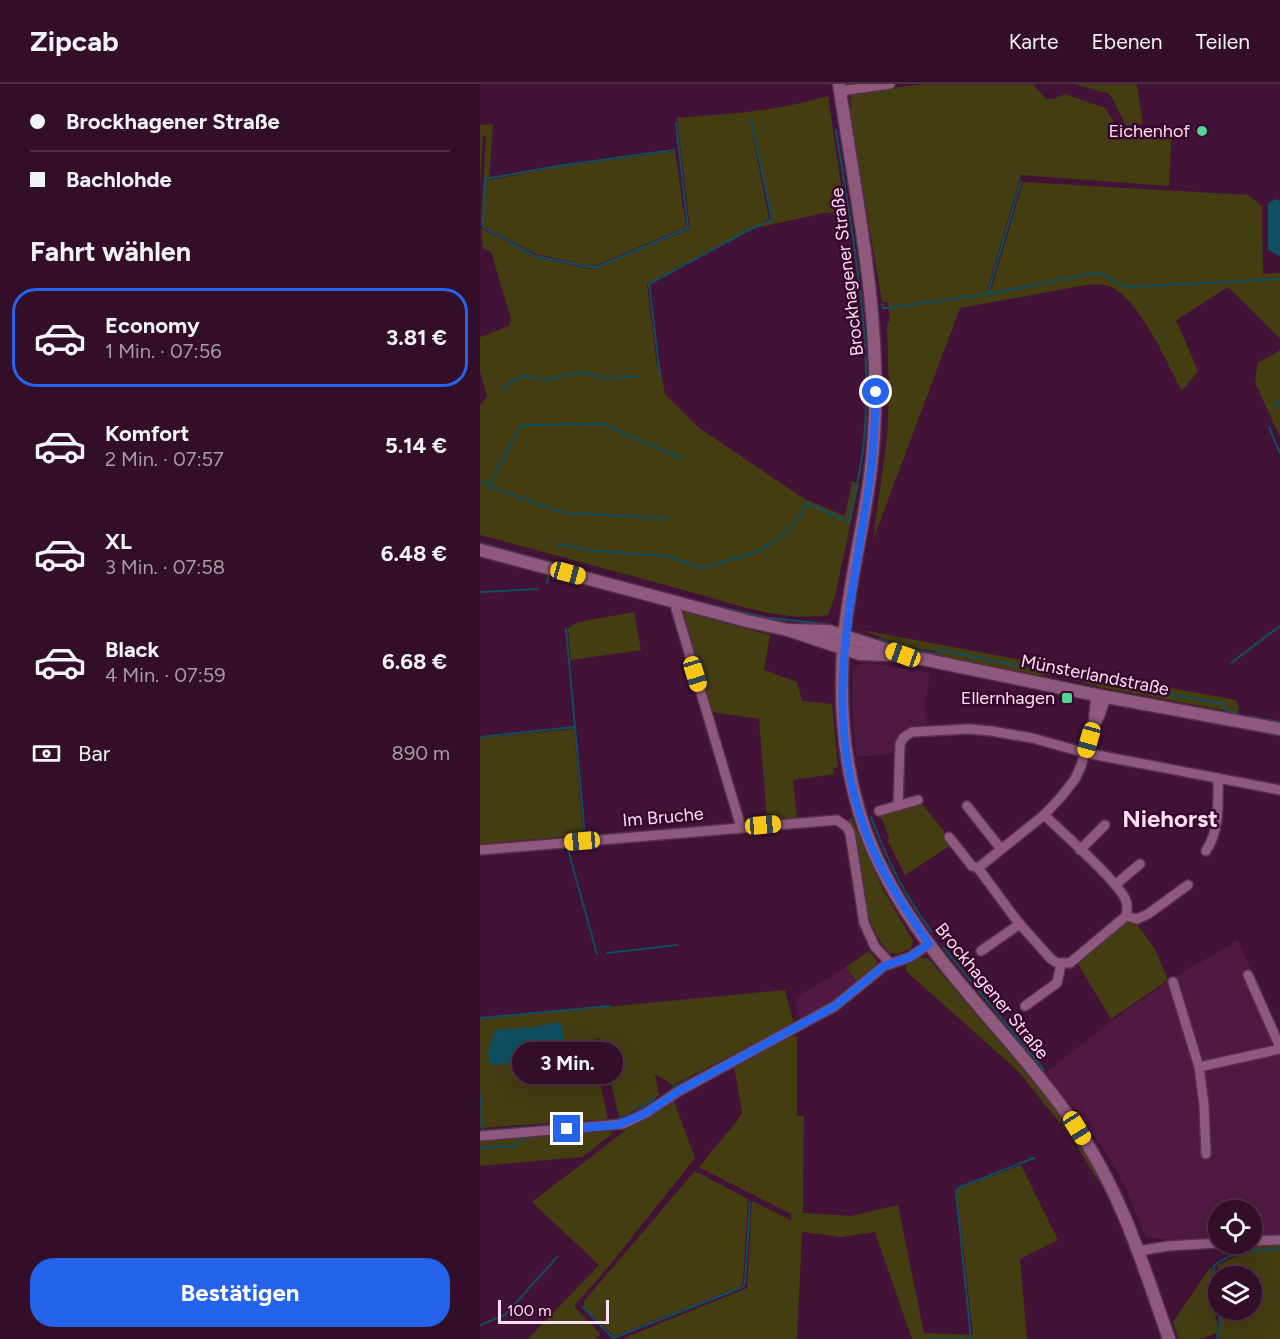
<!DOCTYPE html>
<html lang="de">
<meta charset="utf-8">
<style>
body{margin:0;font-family:Figtree,sans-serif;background:#3a1730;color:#f1f3f6;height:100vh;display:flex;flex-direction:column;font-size:22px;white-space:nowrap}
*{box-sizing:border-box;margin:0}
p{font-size:20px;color:#a89ca8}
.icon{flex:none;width:33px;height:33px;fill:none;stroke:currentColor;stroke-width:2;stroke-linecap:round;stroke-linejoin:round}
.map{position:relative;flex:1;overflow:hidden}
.sheet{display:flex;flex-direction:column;background:#320e28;width:480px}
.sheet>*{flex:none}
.hud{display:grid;align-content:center;height:132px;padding:0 30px;background:#320e28}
.fabs{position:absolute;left:728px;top:1116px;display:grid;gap:12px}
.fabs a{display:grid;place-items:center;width:54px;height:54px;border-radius:50%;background:#320e28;box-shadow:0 6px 24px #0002,0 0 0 2px #4d2e45;font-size:30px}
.scale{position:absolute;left:18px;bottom:15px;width:111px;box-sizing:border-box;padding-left:6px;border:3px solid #fedef3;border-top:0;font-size:16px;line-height:21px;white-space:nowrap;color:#fedef3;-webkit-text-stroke:4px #37082c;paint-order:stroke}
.end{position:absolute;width:27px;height:27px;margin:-14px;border:8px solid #2563eb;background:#fff;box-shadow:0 0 0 3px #fff}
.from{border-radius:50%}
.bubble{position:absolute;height:42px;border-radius:21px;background:#320e28;box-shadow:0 6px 24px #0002,0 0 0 2px #4d2e45;font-size:20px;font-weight:700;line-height:42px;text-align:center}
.car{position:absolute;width:18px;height:36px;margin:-18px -9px;border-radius:8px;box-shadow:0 0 4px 2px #0007;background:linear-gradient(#f5c518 24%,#345 0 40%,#f5c518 0 76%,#345 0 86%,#f5c518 0)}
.hud b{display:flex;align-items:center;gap:21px;height:57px;font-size:22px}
.hud b+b{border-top:2px solid #4d2e45}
.hud i{width:15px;height:15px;background:#f1f3f6}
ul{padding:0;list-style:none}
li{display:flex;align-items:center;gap:18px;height:99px;margin:0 12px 9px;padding:0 18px;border:3px solid transparent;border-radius:24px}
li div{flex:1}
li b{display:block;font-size:22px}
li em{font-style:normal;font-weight:700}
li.selected{border-color:#2563eb}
li>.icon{width:54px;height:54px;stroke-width:1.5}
h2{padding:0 30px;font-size:27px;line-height:72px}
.pay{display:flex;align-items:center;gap:15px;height:66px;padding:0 30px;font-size:22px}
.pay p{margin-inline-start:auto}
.primary-button{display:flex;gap:12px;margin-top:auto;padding:12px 30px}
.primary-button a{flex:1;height:69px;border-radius:24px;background:#2563eb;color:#fff;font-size:24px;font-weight:700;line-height:69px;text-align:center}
header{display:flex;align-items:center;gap:36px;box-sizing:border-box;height:84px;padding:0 30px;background:#320e28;border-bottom:2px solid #4d2e45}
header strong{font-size:28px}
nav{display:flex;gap:33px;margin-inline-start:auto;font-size:21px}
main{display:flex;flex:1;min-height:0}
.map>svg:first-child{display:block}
</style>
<header>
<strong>Zipcab</strong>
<nav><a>Karte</a><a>Ebenen</a><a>Teilen</a></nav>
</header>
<main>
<section class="sheet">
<div class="hud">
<b><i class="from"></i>Brockhagener Straße</b>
<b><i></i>Bachlohde</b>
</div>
<h2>Fahrt wählen</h2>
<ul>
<li class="selected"><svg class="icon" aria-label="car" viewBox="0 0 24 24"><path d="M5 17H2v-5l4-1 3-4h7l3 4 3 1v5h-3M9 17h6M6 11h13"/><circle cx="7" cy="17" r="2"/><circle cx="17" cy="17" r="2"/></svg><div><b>Economy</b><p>1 Min. · 07:56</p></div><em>3.81 €</em></li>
<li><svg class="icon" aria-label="car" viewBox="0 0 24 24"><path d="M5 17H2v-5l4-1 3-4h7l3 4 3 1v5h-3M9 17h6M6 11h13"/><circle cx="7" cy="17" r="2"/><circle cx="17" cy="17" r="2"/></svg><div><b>Komfort</b><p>2 Min. · 07:57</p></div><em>5.14 €</em></li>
<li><svg class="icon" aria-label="car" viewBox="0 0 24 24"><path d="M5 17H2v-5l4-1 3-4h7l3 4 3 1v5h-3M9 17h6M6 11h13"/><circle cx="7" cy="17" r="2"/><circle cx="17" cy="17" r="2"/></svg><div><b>XL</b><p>3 Min. · 07:58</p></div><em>6.48 €</em></li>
<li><svg class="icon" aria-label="car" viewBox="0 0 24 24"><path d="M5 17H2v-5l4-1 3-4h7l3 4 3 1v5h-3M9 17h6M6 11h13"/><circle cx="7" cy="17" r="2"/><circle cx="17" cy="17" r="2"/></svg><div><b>Black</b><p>4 Min. · 07:59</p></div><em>6.68 €</em></li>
</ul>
<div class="pay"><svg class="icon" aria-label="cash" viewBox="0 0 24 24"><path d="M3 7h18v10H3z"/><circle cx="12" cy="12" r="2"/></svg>Bar<p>890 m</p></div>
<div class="primary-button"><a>Bestätigen</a></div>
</section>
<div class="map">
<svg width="800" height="1255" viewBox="0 0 800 1255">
<rect width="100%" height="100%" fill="#421336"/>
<g fill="#4f1941">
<path d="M391,579L450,589L445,617L447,640L432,643L421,648L415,658V669L376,673L373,628V590L375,584L380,580Z"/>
<path d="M758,856L800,954V1151L771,1152V1126H738V1154L691,1155L666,1154L646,1105L631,1077L605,1039L565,989L621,945L688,897Z"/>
<path d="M366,883L377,898L354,918L320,937L315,914Z"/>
</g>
<g fill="#443d12" fill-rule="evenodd">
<path d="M445,0H553L566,15H574L585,10L625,24L640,49L692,41L689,102L541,91L507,206H511L543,98L768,111L782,122L783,190L800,189V255L748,203L696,236L718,287L702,307C687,279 657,208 625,201C619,200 611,201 606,201L480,224L393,456L407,354L409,310L407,241L410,237L408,218H402L370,29L371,9Z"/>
<path d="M594,0H657L663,40L646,42L630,10Z"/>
<path d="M348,12L365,128L343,129L272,145L293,136L272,38L270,37L289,135L167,200L177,283H180L185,310L219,344L323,414L365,432L372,397L379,400L355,512L348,531C301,539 245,517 200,505C133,487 67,469 0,451V321L7,312L0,288V253L29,242L31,235L11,168L3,164L1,144L55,173L110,185L118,183L210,145L197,34C248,30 299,27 348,12Z"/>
<path d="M13,40L9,96L78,83L195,67L206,143L117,181L109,182L56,170L1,141L6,52H3L0,98V41Z"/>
<path d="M800,266V353L775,298L778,279Z"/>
<path d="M200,527L290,551L284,586L317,598L322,617L352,620L358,683L353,684L355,690L313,696L317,734L287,736L279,635L231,628Z"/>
<path d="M154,528L161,566L91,576L88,544L99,538Z"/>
<path d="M382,546L756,616L759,623L758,629L619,603L577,591H557L457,571L459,568L424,562Z"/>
<path d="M94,645L103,751L0,760V654Z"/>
<path d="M437,720H442L466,750L464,752L471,761L425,791L408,757L409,753L400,730Z"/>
<path d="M372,734L402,804L433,857L431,864L418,870L409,869C381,837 380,788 373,748L369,740V735Z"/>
<path d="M654,836L675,865L688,896L631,935L598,880L647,838Z"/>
<path d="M389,867L397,877L395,884L377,898L366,883Z"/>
<path d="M439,874H448L570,1017L596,1051L621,1095L618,1097L592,1054L538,987L426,887V879Z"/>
<path d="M305,906L314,940L193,1001L175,990L179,1011L147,1031L139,1033L120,954L111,957L128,1035L0,1044V935ZM79,938L82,966L60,978L10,981L55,943Z"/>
<path d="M312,949L317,954V1032H324L323,1129L371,1132L418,1121L444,1249L493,1251L477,1108L478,1105L541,1081L578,1156L540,1175L547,1255H432L395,1148L361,1153L322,1148L317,1255H145L144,1254L267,1204L272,1117L311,1136V1130L219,1083L257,1037L262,1028L254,982Z"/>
<path d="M193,1015L215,1074L125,1187L94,1222L120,1250L116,1255H48L119,1181L52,1118L146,1046Z"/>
<path d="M132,1045L131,1051L102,1073L0,1082V1056Z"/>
<path d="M215,1087L268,1115L263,1198L260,1203L134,1252L104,1223V1217Z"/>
<path d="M800,1160V1255H739L740,1226H771V1192H738V1181L759,1171L758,1164Z"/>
<path d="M730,1184L732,1185L738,1207V1222L735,1231L738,1240L737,1249L721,1255H699L693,1238Z"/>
</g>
<g fill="#0f4f5f">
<path d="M795,115L800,117V172L788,166V119Z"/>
<path d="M79,938L84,948L83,966L60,978L10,981L8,968L15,946L55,943Z"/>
</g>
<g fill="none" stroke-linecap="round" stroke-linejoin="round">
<g stroke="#0f4f5f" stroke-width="2">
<path d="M194,66L78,82L5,95L3,143L55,172L109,183H117L208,144L196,39"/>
<path d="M508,209L541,97"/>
<path d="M402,220L403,224H407L508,210L615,189C629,189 635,200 647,203L800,195"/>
<path d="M180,292L169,200L271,145L292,136L271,36"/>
<path d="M23,306L25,301L45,292L66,296L101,288L127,295L145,292L157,293"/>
<path d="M794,322L800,317"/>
<path d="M789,343L800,369"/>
<path d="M0,397L9,402L80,428L189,435"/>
<path d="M9,402L41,341L122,340L201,374"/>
<path d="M0,459L212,516"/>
<path d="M77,462L78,460L115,467L186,472L223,484L279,467L307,448L319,433L326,419L369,438C374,414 380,390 383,366C395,261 372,150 356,46"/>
<path d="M67,499L68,493"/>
<path d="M0,508L58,505"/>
<path d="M223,519L288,534L346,540"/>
<path d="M86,544L95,643"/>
<path d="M398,555L424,563L455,570L459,566L558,585L577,586L621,598L743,620L749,628L758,629"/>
<path d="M751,579L800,542"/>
<path d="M770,632L800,638"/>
<path d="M0,653L95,643L105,753"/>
<path d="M391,733C406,774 425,813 452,848"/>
<path d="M87,762L117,870"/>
<path d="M463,863L564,986"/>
<path d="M127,869L197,861"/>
<path d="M0,934L130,922"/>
<path d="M192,1004L237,981"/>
<path d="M0,1009L3,1046"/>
<path d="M0,1047L129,1037L149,1032L175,1014"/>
<path d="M0,1064L34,1062L46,1053L129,1046"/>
<path d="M738,1199L734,1188V1182C751,1166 778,1167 800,1164"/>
<path d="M103,1223L133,1254L263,1203L265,1198L270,1118"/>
<path d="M0,1241L25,1231L77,1173"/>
<path d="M448,1255H486"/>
<path d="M491,1255L476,1107L478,1104L554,1074"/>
<path d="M737,1255L740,1240L738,1226"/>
</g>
<g stroke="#56314c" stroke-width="12">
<g id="street">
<path d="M360,7L410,0"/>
<path d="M197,518L196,525L261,743"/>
<path d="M613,641L616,611"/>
<path d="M418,722L420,660L424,653L432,648L489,645L511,647L552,654L606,669L800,706"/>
<path d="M487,722L521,765"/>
<path d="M399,727L438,716"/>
<path d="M469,753L492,782L498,784L538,838L571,875L577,879H590L646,832C647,827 648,822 646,817C641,800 580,746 564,731"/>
<path d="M0,766L357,736L367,743L370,749L384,839L395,863L410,879"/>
<path d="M600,766L625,741"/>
<path d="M726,767C740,746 738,719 738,694"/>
<path d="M498,784L564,731L581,713L595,695L601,682L613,644L620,631L626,613"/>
<path d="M635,801L660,780"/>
<path d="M646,832L657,835L668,830L708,801"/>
<path d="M501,867L540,840"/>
<path d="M768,891L800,963"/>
<path d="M693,898L719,983L724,1021L726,1070"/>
<path d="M545,922L577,899L581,880"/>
<path d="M719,983L800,965"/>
<path d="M0,1052L143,1040L166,1029L199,1007L355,922L404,882L430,873L449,860"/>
<path d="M771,1157L800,1156"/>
<path d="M659,1167L688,1162L738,1159"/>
</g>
</g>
<g stroke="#56314c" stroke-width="15">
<g id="secondary">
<path d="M359,0C376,116 402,233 394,351C390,419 371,485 364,552C359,611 362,670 379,727C416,854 525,938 597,1044C642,1110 663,1181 689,1255"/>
<path d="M0,466L267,537L308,546L380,570L414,571"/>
<path d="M308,546L349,547L423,571L616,611L800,645"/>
</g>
</g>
<use href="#street" stroke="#8f597e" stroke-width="9"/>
<use href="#secondary" stroke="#8f597e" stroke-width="12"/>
</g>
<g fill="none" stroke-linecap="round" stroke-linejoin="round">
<path stroke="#2563eb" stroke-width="8" d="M87,1045L137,1041L166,1029L199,1007L355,922L404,882L430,873L449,860C425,825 401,789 386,749C342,632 370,526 388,408C393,375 395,341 396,308"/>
</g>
<g fill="#53d396" stroke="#37082c" stroke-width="2">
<circle cx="722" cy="47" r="6"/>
<rect x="581" y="608" width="12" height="12" rx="3"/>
</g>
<g text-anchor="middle" stroke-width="5" stroke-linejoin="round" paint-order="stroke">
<g font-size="18" fill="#fedef3" stroke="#37082c" text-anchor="end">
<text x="710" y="53">Eichenhof</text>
<text x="575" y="620">Ellernhagen</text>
</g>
<g font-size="18" fill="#fedef3" stroke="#37082c">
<text transform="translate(367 188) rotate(-97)" y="6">Brockhagener Straße</text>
<text transform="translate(615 591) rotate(11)" y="6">Münsterlandstraße</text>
<text transform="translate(183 733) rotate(-5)" y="6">Im Bruche</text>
<text transform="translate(512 907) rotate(51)" y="6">Brockhagener Straße</text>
</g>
<g font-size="24" font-weight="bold" fill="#fedef3" stroke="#37082c">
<text x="690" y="743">Niehorst</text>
</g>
</g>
</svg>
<div class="fabs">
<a><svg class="icon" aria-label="locate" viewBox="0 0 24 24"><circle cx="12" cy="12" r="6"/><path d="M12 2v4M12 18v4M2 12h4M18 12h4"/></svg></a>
<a><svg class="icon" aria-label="layers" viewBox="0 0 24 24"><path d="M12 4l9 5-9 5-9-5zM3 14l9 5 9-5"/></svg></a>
</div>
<div class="scale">100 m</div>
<i class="end from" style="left:396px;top:308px"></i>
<i class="end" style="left:87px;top:1045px"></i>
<div class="bubble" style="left:32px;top:958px;width:111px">3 Min.</div>
<i class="car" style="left:88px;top:489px;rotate:105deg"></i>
<i class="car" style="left:423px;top:571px;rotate:290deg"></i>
<i class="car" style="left:215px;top:590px;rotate:163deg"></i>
<i class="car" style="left:609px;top:656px;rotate:196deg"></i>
<i class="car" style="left:283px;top:741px;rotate:85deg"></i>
<i class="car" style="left:102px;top:757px;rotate:265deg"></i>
<i class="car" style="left:597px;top:1044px;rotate:148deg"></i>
</div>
</main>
